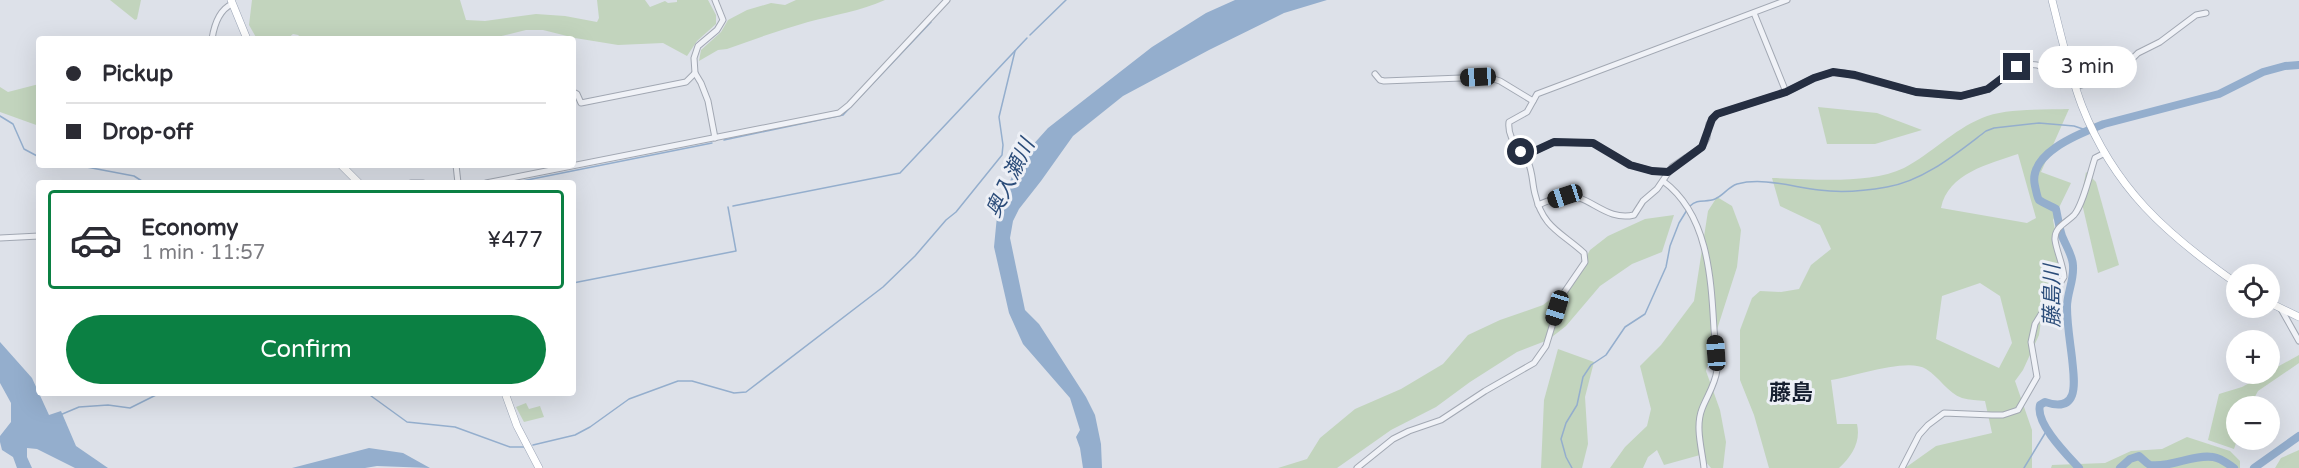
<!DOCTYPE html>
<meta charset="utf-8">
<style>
body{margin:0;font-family:"Varela Round","Noto Sans JP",sans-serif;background:#f2f2f3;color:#2b2b33;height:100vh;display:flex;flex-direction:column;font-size:22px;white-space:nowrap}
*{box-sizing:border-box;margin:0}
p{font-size:20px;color:#7c7c81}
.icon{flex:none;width:33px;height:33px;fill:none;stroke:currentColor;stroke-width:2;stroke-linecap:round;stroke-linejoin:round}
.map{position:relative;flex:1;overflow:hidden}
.panel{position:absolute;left:36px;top:180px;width:540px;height:216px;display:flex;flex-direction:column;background:#fff;border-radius:6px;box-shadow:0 6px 24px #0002}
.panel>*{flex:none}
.hud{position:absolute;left:36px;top:36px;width:540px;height:132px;border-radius:6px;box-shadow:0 6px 24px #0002;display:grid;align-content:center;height:132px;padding:0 30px;background:#fff}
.controls{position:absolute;left:2226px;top:264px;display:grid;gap:12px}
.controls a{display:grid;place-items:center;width:54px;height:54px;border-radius:50%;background:#fff;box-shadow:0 6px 24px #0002;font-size:30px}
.end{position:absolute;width:27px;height:27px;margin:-14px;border:8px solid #252e41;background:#fff;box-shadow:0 0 0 3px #fff}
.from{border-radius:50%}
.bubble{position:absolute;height:42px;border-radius:21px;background:#fff;box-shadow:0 6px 24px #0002;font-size:20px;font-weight:600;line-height:42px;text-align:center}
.car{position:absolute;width:18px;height:36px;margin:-18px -9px;border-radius:8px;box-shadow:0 0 4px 2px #0007;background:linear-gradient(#222 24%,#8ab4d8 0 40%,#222 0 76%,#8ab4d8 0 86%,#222 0)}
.hud b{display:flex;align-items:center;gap:21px;height:57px;font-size:22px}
.hud b+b{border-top:2px solid #e1e1e2}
.hud i{width:15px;height:15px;background:#2b2b33}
ul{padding:10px 0 0;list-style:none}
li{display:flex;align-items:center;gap:18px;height:99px;margin:0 12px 9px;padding:0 18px;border:3px solid transparent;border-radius:6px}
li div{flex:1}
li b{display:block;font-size:22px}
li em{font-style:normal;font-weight:600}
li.active{border-color:#0b8043}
li>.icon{width:54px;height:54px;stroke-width:1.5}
.action{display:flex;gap:12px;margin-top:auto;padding:12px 30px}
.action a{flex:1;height:69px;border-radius:36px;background:#0b8043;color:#fff;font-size:24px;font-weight:600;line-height:69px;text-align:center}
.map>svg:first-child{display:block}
</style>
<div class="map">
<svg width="2299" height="468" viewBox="0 0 2299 468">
<rect width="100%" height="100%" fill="#dde1e9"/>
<g fill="#c2d4bd" fill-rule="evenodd">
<path d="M110,0H141L137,19L135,20Z"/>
<path d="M252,0H460L466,20L485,21L536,14L565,16L597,22L599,18L597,0H645L650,7L665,1L668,3L677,2V0H708L716,15V24L697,41L687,56L663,43L618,45L575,38L543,30H526L489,39H303L298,35L293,34L287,39H257L249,25Z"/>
<path d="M796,0H885C861,11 834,15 808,22C781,30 754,39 727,49L718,50L699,61L701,50L721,32L728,20L747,10L771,3L785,5Z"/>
<path d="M39,84V126L0,112V87L8,92Z"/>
<path d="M1818,107L1877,113L1922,130L1875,144H1827Z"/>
<path d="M2069,109L2041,172L2071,183L2053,220L2061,261L2045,293L2039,335L2023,370L2015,381L2032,430V468H1905L1936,446L1992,433L1985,401C1978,400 1969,400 1962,398C1948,393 1939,377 1926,369C1908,357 1853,377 1831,380L1837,424H1857C1861,442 1852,456 1839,468H1769L1754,415L1740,380V330L1752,298L1760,291L1781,292L1799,289L1811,265L1831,249L1820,225L1780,206L1772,178C1811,179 1868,185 1904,168C1931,154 1953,130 1982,118C2004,108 2044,110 2069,109ZM2018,154L2036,218L2027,223L1941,208C1948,173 1989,164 2018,154ZM1980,283L2000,296L2012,343L1999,368L1936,339L1942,296Z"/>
<path d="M2086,172L2096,182L2119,265L2098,273L2081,199Z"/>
<path d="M1717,197L1732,206L1741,230L1737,267L1713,342L1706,371L1720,410L1726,442L1723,468H1711L1700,455L1664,465L1657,450L1648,457L1643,468H1610L1625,447L1647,426L1651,409L1640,366L1661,345L1694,301L1708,211Z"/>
<path d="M1674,215L1662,252L1632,264L1600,286L1566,326L1548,340L1517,352L1470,382L1436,407L1391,430L1337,468H1278L1307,459L1320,438L1355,409L1401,389L1443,364L1468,335L1500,320L1543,305L1572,283L1590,250L1608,236L1645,219Z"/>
<path d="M1558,349L1594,362L1585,397L1588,444L1582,468H1541L1544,400Z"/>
<path d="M2299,355V363L2258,391L2250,406H2236L2237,440L2234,449L2208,440L2219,394L2242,387L2266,374H2270V371Z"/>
<path d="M526,403L529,409L540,406L544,417L524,422L516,407Z"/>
<path d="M2187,437L2230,451L2240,461V468H2051L2052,465L2105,463L2131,451L2162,449Z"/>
<path d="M2299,450V468H2275L2281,458Z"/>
</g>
<g fill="#94aecd">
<path d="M1235,0H1327L1284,13L1209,50L1123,96L1073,136L1041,181L1019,209L1013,221L1010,238L1025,310L1039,324L1086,397L1095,415L1101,444L1102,468H1083L1080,448L1076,437L1080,430L1070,398L1023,344L1009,313L994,247L997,216L1010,181L1021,158L1048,128L1152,47L1206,13Z"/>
<path d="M0,342L32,378L49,415L61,411L76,446L108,468H75L37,449L27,448V457L32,468H17L13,457L2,450L0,442V436L11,422V403L0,383Z"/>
<path d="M369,448L403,453L430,468L377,466L365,468H292Z"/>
</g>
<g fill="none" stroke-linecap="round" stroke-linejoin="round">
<g stroke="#94aecd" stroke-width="1.5">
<path d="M1030,35L1066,0"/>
<path d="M0,116L13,124L24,149L39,157"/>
<path d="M724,140L843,115L931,22"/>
<path d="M76,165L134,176L145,183"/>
<path d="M512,183L712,143"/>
<path d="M733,206L900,173L1027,38"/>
<path d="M1690,206C1698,198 1706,203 1715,199C1724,195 1728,187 1737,184C1763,177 1793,187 1819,190C1841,193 1865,191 1887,187C1924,181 1957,153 1986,131L1994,128L2039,123L2074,126L2086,130"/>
<path d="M573,283L736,251L728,207"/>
<path d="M367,393L407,422L455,427L510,447H524"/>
<path d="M60,415L79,407L108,405L130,408L160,393"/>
<path d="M533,445L575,435L590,427L629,399L678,381H692L734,393L746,392L883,287L915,256L946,220L956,212L1002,155L1003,145L999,117L1015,51"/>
<path d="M1572,468L1566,457L1561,439L1566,423L1577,405L1583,377L1591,365L1606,355L1625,327L1645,314L1666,267L1670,246L1679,223L1687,210"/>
<path d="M2024,468L2047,430"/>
</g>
<g stroke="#94aecd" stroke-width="8">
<path d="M2079,468C2067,455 2035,423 2040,405L2045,402C2081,414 2074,380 2072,358C2070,341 2067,324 2067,307C2067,293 2074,281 2073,266C2073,256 2066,246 2062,236C2059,227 2058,218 2056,209C2051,206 2043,203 2039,200C2037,197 2036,190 2035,186C2027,153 2081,133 2104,124L2219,94L2263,72L2285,66L2299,65"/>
<path d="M2120,468L2130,459L2139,456C2143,459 2146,463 2150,465C2171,468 2193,454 2213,457C2221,458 2228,464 2234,468"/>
<path d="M2254,468L2299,436"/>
</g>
<g stroke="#a2a8b3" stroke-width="7">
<g id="minor">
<path d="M715,0L723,20L717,30L698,46L694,58L695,73L701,83L708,101L715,138"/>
<path d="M1754,13L1786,92"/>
<path d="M212,39C214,26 219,10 232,4"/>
<path d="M1375,74L1380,80L1384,81L1487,77L1500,81L1533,101"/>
<path d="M2076,87L2096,80L2112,79L2138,53L2160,42L2196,15L2206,13"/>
<path d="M573,92L577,94L581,103L686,82L695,73"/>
<path d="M1524,156L1554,142L1593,143L1631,165L1652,171L1668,172"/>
<path d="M456,165L458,183"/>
<path d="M1663,181C1708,214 1711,277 1714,329C1715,342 1718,357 1717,370C1715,385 1707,396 1702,409C1695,427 1702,449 1704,468"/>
<path d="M411,183H423"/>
<path d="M486,183L839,113L849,105L947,0"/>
<path d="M1538,205C1546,202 1557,196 1566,196C1589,194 1606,222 1634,215L1643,201L1657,189L1672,167L1702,147L1707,138L1709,124L1717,114L1786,92L1814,78L1833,72L1844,73L1916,92L1961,96L1988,89L2017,67L2026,64L2037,65L2061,74L2071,71"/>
<path d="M0,238L39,236"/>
<path d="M2281,309L2299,341"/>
<path d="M1357,468L1393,439L1409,431L1441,420L1485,391L1534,363L1546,346L1561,297L1585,262L1584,253C1561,232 1543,228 1535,194C1532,183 1533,173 1528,162C1520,147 1507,140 1509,122L1527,112L1537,94L1787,0"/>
<path d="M1902,468L1919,435L1928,425L1944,413L1992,415H2003L2018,410L2037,377L2031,342L2035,324L2064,277C2063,264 2057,253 2055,240C2054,227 2066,223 2074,215C2083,205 2090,173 2095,158L2105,153"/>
</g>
</g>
<g stroke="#9ba5b6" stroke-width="8">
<g id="major">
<path d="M231,0L247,39"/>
<path d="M2052,0C2061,35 2069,72 2082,106C2114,188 2166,234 2236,283"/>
<path d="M341,165L359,183"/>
<path d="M2270,303L2299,317"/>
<path d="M505,393L517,426L539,468"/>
</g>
</g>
<use href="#minor" stroke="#f0f2f7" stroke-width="5"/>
<use href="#major" stroke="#fff" stroke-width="7"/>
</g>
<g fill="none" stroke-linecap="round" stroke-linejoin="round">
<path stroke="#252e41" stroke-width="8" d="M1521,152L1524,156L1554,142L1593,143L1630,165L1652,171L1668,172L1702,147L1712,119L1717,114L1786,92L1814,78L1833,72L1855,75L1916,92L1961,96L1988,89L2017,67"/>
</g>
<g text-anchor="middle" stroke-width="6" stroke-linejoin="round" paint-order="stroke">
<g font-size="21" font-style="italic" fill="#2b4c79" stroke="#edf0f6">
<text transform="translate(1010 178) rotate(-64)" y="7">奥入瀬川</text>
<text transform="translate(2052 296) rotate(-90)" y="7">藤島川</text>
</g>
<g font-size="22" font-weight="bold" fill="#172031" stroke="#edf0f6">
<text x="1791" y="400">藤島</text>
</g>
</g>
</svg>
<div class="controls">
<a><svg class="icon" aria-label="locate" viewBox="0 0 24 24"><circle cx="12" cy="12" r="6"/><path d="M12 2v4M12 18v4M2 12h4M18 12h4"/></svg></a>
<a>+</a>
<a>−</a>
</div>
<i class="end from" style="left:1521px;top:152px"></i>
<i class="end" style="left:2017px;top:67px"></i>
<div class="bubble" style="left:2038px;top:46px;width:99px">3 min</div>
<i class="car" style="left:1478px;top:77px;rotate:267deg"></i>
<i class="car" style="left:1565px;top:196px;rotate:252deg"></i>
<i class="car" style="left:1557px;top:308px;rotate:197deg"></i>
<i class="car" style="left:1716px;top:353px;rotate:356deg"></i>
<div class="hud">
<b><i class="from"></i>Pickup</b>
<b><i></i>Drop-off</b>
</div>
<section class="panel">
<ul>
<li class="active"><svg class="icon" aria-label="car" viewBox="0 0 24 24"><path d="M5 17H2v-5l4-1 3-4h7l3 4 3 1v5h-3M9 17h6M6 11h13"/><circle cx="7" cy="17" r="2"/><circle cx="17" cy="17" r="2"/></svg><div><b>Economy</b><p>1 min · 11:57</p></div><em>¥477</em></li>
</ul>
<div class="action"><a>Confirm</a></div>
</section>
</div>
